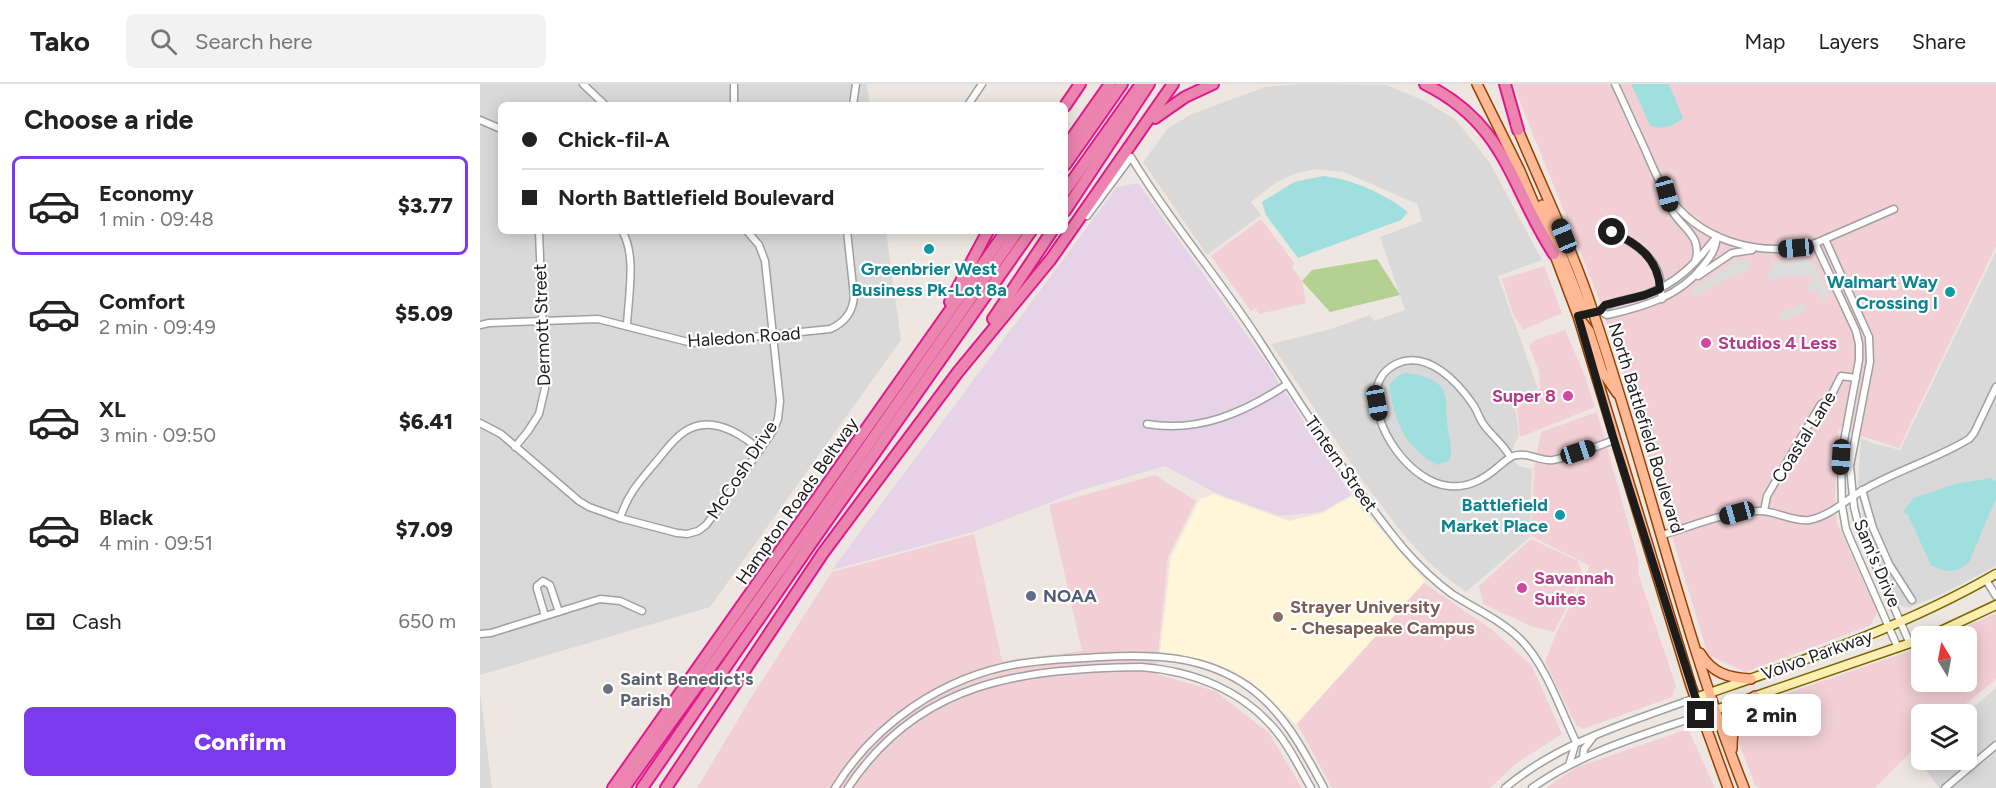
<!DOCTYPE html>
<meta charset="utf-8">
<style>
body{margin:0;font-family:Figtree,sans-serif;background:#f2f2f2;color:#222;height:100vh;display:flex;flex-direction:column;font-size:22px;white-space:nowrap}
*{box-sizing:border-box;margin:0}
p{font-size:20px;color:#767676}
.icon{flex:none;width:33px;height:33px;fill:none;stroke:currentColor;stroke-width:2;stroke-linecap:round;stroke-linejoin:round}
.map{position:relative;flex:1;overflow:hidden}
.sheet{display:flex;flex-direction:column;background:#fff;width:480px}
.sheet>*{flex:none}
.banner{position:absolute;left:18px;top:18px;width:570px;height:132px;border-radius:9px;box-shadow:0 3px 15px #0003;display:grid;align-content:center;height:132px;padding:0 24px;background:#fff}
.needle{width:39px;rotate:350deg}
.buttons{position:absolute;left:1431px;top:542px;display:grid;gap:12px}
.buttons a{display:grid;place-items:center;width:66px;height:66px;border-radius:9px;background:#fff;box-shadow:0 3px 15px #0003;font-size:30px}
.end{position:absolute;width:27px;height:27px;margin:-14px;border:8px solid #1c1c1c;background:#fff;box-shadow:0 0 0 3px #fff}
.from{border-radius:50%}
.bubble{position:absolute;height:42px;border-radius:9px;background:#fff;box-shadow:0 3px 15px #0003;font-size:20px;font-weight:800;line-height:42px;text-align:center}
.car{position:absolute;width:18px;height:36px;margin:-18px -9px;border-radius:8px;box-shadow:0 0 4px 2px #0007;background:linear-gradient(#222 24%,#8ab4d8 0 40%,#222 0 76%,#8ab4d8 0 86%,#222 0)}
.banner b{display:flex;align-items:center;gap:21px;height:57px;font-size:22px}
.banner b+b{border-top:2px solid #e0e0e0}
.banner i{width:15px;height:15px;background:#222}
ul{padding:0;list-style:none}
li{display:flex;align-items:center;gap:18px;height:99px;margin:0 12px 9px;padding:0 12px;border:3px solid transparent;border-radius:9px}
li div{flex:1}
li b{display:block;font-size:22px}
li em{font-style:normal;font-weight:800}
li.selected{border-color:#7c3aed}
li>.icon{width:54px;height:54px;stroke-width:1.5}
h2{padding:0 24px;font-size:27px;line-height:72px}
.pay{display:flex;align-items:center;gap:15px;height:66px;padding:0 24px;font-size:22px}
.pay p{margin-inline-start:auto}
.cta{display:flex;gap:12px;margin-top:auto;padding:12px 24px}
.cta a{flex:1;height:69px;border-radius:9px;background:#7c3aed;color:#fff;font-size:24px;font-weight:800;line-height:69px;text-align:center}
header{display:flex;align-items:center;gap:36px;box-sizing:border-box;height:84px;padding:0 30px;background:#fff;border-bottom:2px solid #e0e0e0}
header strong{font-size:28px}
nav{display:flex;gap:33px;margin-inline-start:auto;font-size:21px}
.search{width:420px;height:54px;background:#f2f2f2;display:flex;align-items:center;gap:15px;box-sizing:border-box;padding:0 21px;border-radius:9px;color:#767676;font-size:22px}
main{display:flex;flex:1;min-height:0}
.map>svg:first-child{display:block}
</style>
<header>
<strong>Tako</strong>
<div class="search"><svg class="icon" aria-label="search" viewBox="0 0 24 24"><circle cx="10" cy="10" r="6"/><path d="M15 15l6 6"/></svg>Search here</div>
<nav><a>Map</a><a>Layers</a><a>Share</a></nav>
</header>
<main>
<section class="sheet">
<h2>Choose a ride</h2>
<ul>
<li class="selected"><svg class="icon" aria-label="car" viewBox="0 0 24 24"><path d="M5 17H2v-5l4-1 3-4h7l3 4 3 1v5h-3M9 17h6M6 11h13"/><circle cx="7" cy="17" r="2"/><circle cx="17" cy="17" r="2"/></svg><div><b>Economy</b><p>1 min · 09:48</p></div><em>$3.77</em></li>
<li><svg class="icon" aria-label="car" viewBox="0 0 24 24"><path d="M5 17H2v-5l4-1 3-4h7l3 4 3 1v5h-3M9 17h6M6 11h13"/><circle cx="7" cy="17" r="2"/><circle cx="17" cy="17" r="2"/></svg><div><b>Comfort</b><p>2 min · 09:49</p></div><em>$5.09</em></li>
<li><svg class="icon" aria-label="car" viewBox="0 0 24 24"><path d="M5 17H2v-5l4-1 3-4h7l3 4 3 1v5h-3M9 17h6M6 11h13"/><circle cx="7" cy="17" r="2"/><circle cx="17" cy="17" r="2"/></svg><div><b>XL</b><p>3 min · 09:50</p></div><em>$6.41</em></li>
<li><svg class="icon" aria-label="car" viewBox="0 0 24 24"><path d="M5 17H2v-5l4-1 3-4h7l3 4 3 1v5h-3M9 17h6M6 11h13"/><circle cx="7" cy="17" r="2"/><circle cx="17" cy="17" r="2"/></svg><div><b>Black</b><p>4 min · 09:51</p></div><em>$7.09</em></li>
</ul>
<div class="pay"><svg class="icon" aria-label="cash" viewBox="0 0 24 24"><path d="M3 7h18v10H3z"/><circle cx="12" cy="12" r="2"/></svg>Cash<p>650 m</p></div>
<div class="cta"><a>Confirm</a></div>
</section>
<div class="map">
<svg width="1516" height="704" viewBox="0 0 1516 704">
<rect width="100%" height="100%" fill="#eee7e1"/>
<g fill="#dad9d9">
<path d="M0,0H387L390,21H21V147H406L421,256L230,523L0,591Z"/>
<path d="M824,0L906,1L945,17L976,36L1010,79L1062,176L1018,192L1058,305L1034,313L1039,352L1034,360L1032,369L1035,378L1039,382L1052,385L1050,453L986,508L967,494L947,477L918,444L885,400L791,260L851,245L890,231L894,237L925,226L900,153L942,137L937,120L864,88L836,85L814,90L795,99L771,118L781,131L727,171L663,78L688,44L712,30L785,3Z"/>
<path d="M1516,167V482L1464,509L1429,524L1418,521L1385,446L1378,398L1381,354L1392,359L1420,366Z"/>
<path d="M1516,604V704H1459L1435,671L1441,666L1442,675H1486V630H1485Z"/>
<path d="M0,607L12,704H0Z"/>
</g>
<g fill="#f1cfd5">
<path d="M1033,0H1516V162L1419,364L1359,345L1355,410L1357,439L1397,528L1391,541L1266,588L1228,571L1146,300L1120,217Z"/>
<path d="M781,135L814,179L812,184L822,197L826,219L779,230L775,224L771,227L731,172Z"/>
<path d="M1064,182L1082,229L1043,246L1033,230L1022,195Z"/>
<path d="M1085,246L1103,287L1115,323L1040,353L1036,315L1060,305L1059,287L1049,262L1055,256Z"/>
<path d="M1117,328L1158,474L1159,492L1196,602L1192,613L1103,645L1096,641L1065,578L1076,550L1110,482L1051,452L1054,384L1061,348Z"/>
<path d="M675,391L716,417L688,473L676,590L735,607L789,649L822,704H217L269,617L352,488L494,450L522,577L602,567L569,421Z"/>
<path d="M1051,455L1098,477L1103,491L1074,548L1053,543L1003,520L999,502Z"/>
<path d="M944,499L1011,545L1052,582L1082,650L1038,678L1010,704H852L817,640Z"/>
<path d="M1516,529V595L1474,630H1442L1441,657L1395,704H1280L1275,701L1258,657L1276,620L1441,563L1442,597H1486V552H1465Z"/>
<path d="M1208,645L1235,704H1066L1097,683Z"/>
</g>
<path fill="#e7d3e8" d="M658,99L784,275L871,411L841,428L800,432L738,410L685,382L602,406L493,448L352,486L637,103Z"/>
<path fill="#fff6d9" d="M734,410L809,437L843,429L872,412L945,497L816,640L771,598L753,587L732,578L680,569L691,473L720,415Z"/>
<path fill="#b4d093" d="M897,175L920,211L850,228L822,197L832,186Z"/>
<g fill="#dcdcdc">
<path d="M1257,175L1269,176V185L1235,200L1216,214L1211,207Z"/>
<path d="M1328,175L1335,180L1350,212L1343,216L1338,206L1328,208L1327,200L1334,198L1331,191L1288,195L1287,187H1292V178Z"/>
<path d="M1323,219L1326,226L1302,237L1299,231Z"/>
</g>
<g fill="#9fdfde">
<path d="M1151,0H1189L1203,34C1194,42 1181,47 1170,41Z"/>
<path d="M843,92C872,95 905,110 928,128L921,136L818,174L786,131L782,118L814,98Z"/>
<path d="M926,289C938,290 956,294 963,306C968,315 966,329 967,339C968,352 973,362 970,376L957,381C923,361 915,339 909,301L919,291Z"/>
<path d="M1511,394L1516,397V414L1489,478C1477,490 1465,489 1451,481L1428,431L1423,428L1434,414L1475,400Z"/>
</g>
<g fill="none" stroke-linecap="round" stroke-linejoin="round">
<g stroke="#a0a0a0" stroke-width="9">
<g id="street">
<path d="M103,0L125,21"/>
<path d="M1135,0C1145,21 1154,42 1164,63C1171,79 1177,95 1186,109C1219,157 1275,172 1329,162L1414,125"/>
<path d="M254,21V0"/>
<path d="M373,21L376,0"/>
<path d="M488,21L502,0"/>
<path d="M0,36L21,45"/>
<path d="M1188,113C1189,118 1190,123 1192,127C1204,146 1223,153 1215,178"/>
<path d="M607,132L651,73C690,138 740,195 781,259C827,330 869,398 923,464C938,481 954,497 972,510C995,525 1021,536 1040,555C1065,579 1081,627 1096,658L1089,681"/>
<path d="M142,147C157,171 148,214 147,242"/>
<path d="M1132,148C1152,158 1175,171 1180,195C1181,202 1181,209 1182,215"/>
<path d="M1345,155L1389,253L1390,278L1370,382L1374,423L1379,443L1430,560"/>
<path d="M1335,159L1376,247L1379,260V276L1361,373L1362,422L1366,445L1371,457L1418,564"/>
<path d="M1218,192L1252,169L1272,166"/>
<path d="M1120,227L1127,231C1164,223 1200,212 1223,182C1231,172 1236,165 1237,152"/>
<path d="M1120,227C1131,216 1150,216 1164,211C1197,200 1216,179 1237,152"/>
<path d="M0,241L9,239L118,235L212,259L350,245C364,239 373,228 374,212L367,147"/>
<path d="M0,339L21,350L99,417L109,423L140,434L197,449L207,450L218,447L226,441L241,421L293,347L298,335L300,317L285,177L279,161L267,147"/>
<path d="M667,340C719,349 765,328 806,301"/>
<path d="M35,363L48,347L59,330L65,304L59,147"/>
<path d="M1030,373C1024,360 1010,351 1002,338C999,333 997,327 994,322C978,298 947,265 916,280C906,285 899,294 897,304C890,342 931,399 969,402C989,404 1004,395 1018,383C1023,379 1028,374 1033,372C1048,367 1060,378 1073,376C1094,372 1115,363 1134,356"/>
<path d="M1382,406L1393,444L1409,480L1432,516"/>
<path d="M1284,427L1287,412L1341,320L1349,316L1361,292L1376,294"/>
<path d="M140,434C148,410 158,399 175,379C184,369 192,356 204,348C230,330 259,348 280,366"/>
<path d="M1182,451C1213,442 1247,427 1280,427C1296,427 1313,438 1329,436C1351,432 1366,415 1385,405C1418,386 1456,375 1489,355L1494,349L1516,303"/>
<path d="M1506,496L1516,512"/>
<path d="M65,532L57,505V502L63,497L70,501L79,528"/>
<path d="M0,550L11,549L120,515L140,517L162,527"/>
<path d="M1103,674L1104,665L1114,652"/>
<path d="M355,704C395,639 463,593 538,580C565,575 593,575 620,573C672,570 724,571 769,603C804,628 824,667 844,704"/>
<path d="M368,704C439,596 543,585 661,583C713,587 763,606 797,648C811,665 820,685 831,704"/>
<path d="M1025,704C1081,657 1148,639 1215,614"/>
<path d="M1052,704C1102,668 1163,651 1221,631"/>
<path d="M1465,704L1516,661"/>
</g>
</g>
<g stroke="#766700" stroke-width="11">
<g id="secondary">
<path d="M1450,552L1516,521"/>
<path d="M1215,614C1318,578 1421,545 1516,490"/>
<path d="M1221,631L1442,555"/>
</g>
</g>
<g stroke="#944000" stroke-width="12">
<g id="primary">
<path d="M997,0L1040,87L1068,153"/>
<path d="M1036,41C1062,104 1093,166 1114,231C1167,387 1203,550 1264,704"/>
<path d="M1062,121L1099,215C1102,222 1106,228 1114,228"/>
<path d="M1073,166L1098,232L1211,602L1248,704"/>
<path d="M1099,234L1109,247L1122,287L1137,309"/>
<path d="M1220,569C1232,589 1248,594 1271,595"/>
<path d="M1252,665C1252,639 1256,630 1275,612"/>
</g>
</g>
<g stroke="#e01a8d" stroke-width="14">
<g id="highway">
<path d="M945,0C1027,41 1030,102 1074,170"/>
<path d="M1025,0L1038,46"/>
<path d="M585,22L600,0"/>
<path d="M675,34L705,13L733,0"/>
<path d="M585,64L630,0"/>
<path d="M585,81L642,0"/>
<path d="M585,107L661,0"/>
<path d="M585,127L669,0"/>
<path d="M470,218L508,147"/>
<path d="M513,235L572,147"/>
<path d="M133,704L526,147"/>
<path d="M144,704L321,457L538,147"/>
<path d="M162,704L330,461L551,147"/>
<path d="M186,704L343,469L478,288L571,175L693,0"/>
</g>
</g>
<use href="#street" stroke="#fff" stroke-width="6"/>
<use href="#secondary" stroke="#fdefb1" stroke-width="8"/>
<use href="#primary" stroke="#ffb995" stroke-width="9"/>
<use href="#highway" stroke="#eb84af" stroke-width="10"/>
</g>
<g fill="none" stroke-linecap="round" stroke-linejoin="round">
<path stroke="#1c1c1c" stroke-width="8" d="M1132,148C1157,159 1179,175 1180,205L1165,211L1125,221L1120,227L1098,232L1134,356L1221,631"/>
</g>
<g fill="#0f9aa8" stroke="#fff" stroke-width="2">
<circle cx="449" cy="165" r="6"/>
<circle cx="1470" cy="208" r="6"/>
<circle cx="1080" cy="431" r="6"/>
</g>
<g fill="#d1479c" stroke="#fff" stroke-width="2">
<circle cx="1226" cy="259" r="6"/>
<circle cx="1088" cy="312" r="6"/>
<circle cx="1042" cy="504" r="6"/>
</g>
<circle fill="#5c6f8a" stroke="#fff" stroke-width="2" cx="551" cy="512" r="6"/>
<circle fill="#8d6e63" stroke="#fff" stroke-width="2" cx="798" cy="533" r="6"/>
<circle fill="#6b7280" stroke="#fff" stroke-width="2" cx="128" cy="605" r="6"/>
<g text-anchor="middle" stroke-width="4.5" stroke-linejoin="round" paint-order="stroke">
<g font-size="18" font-weight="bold" fill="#0d838f" stroke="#fff" text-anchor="end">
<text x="449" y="191" text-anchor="middle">Greenbrier West<tspan x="449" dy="21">Business Pk-Lot 8a</tspan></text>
<text x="1458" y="204">Walmart Way<tspan x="1458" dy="21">Crossing I</tspan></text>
<text x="1068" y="427">Battlefield<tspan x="1068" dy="21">Market Place</tspan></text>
</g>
<g font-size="18" fill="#1c1c1c" stroke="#fff">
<text transform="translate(62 241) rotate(-92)" y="6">Dermott Street</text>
<text transform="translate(264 253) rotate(-4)" y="6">Haledon Road</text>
<text transform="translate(1166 344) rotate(73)" y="6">North Battlefield Boulevard</text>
<text transform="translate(1324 353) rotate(-58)" y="6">Coastal Lane</text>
<text transform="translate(861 380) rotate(55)" y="6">Tintern Street</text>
<text transform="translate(262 386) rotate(-57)" y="6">McCosh Drive</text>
<text transform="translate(317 417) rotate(-55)" y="6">Hampton Roads Beltway</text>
<text transform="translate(1397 479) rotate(67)" y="6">Sam's Drive</text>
<text transform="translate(1337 571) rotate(-20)" y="6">Volvo Parkway</text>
</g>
<g font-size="18" font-weight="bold" fill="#b23c85" stroke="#fff" text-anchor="start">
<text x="1238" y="265">Studios 4 Less</text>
<text x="1076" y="318" text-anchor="end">Super 8</text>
<text x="1054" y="500">Savannah<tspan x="1054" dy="21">Suites</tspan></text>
</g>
<g font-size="18" font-weight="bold" fill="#4e5e75" stroke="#fff" text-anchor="start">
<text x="563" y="518">NOAA</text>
</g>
<g font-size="18" font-weight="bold" fill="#785e54" stroke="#fff" text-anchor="start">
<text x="810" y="529">Strayer University<tspan x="810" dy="21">- Chesapeake Campus</tspan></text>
</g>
<g font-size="18" font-weight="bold" fill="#5b616d" stroke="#fff" text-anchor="start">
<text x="140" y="601">Saint Benedict's<tspan x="140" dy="21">Parish</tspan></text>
</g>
</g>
</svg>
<div class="buttons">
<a><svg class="needle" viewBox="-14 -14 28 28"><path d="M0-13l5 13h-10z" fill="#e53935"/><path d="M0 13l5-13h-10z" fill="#767676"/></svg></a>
<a><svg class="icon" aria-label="layers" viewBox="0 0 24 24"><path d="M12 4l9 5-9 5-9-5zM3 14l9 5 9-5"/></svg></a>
</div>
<i class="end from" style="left:1132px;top:148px"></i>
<i class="end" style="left:1221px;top:631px"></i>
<div class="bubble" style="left:1242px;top:610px;width:99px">2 min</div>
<i class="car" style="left:1187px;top:110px;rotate:165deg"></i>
<i class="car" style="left:1084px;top:152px;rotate:338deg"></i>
<i class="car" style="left:1316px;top:164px;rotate:265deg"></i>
<i class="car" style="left:897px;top:319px;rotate:170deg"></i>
<i class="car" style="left:1098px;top:368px;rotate:72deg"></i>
<i class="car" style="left:1361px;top:373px;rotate:183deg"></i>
<i class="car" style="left:1257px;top:429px;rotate:254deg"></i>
<div class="banner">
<b><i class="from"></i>Chick-fil-A</b>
<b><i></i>North Battlefield Boulevard</b>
</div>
</div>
</main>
